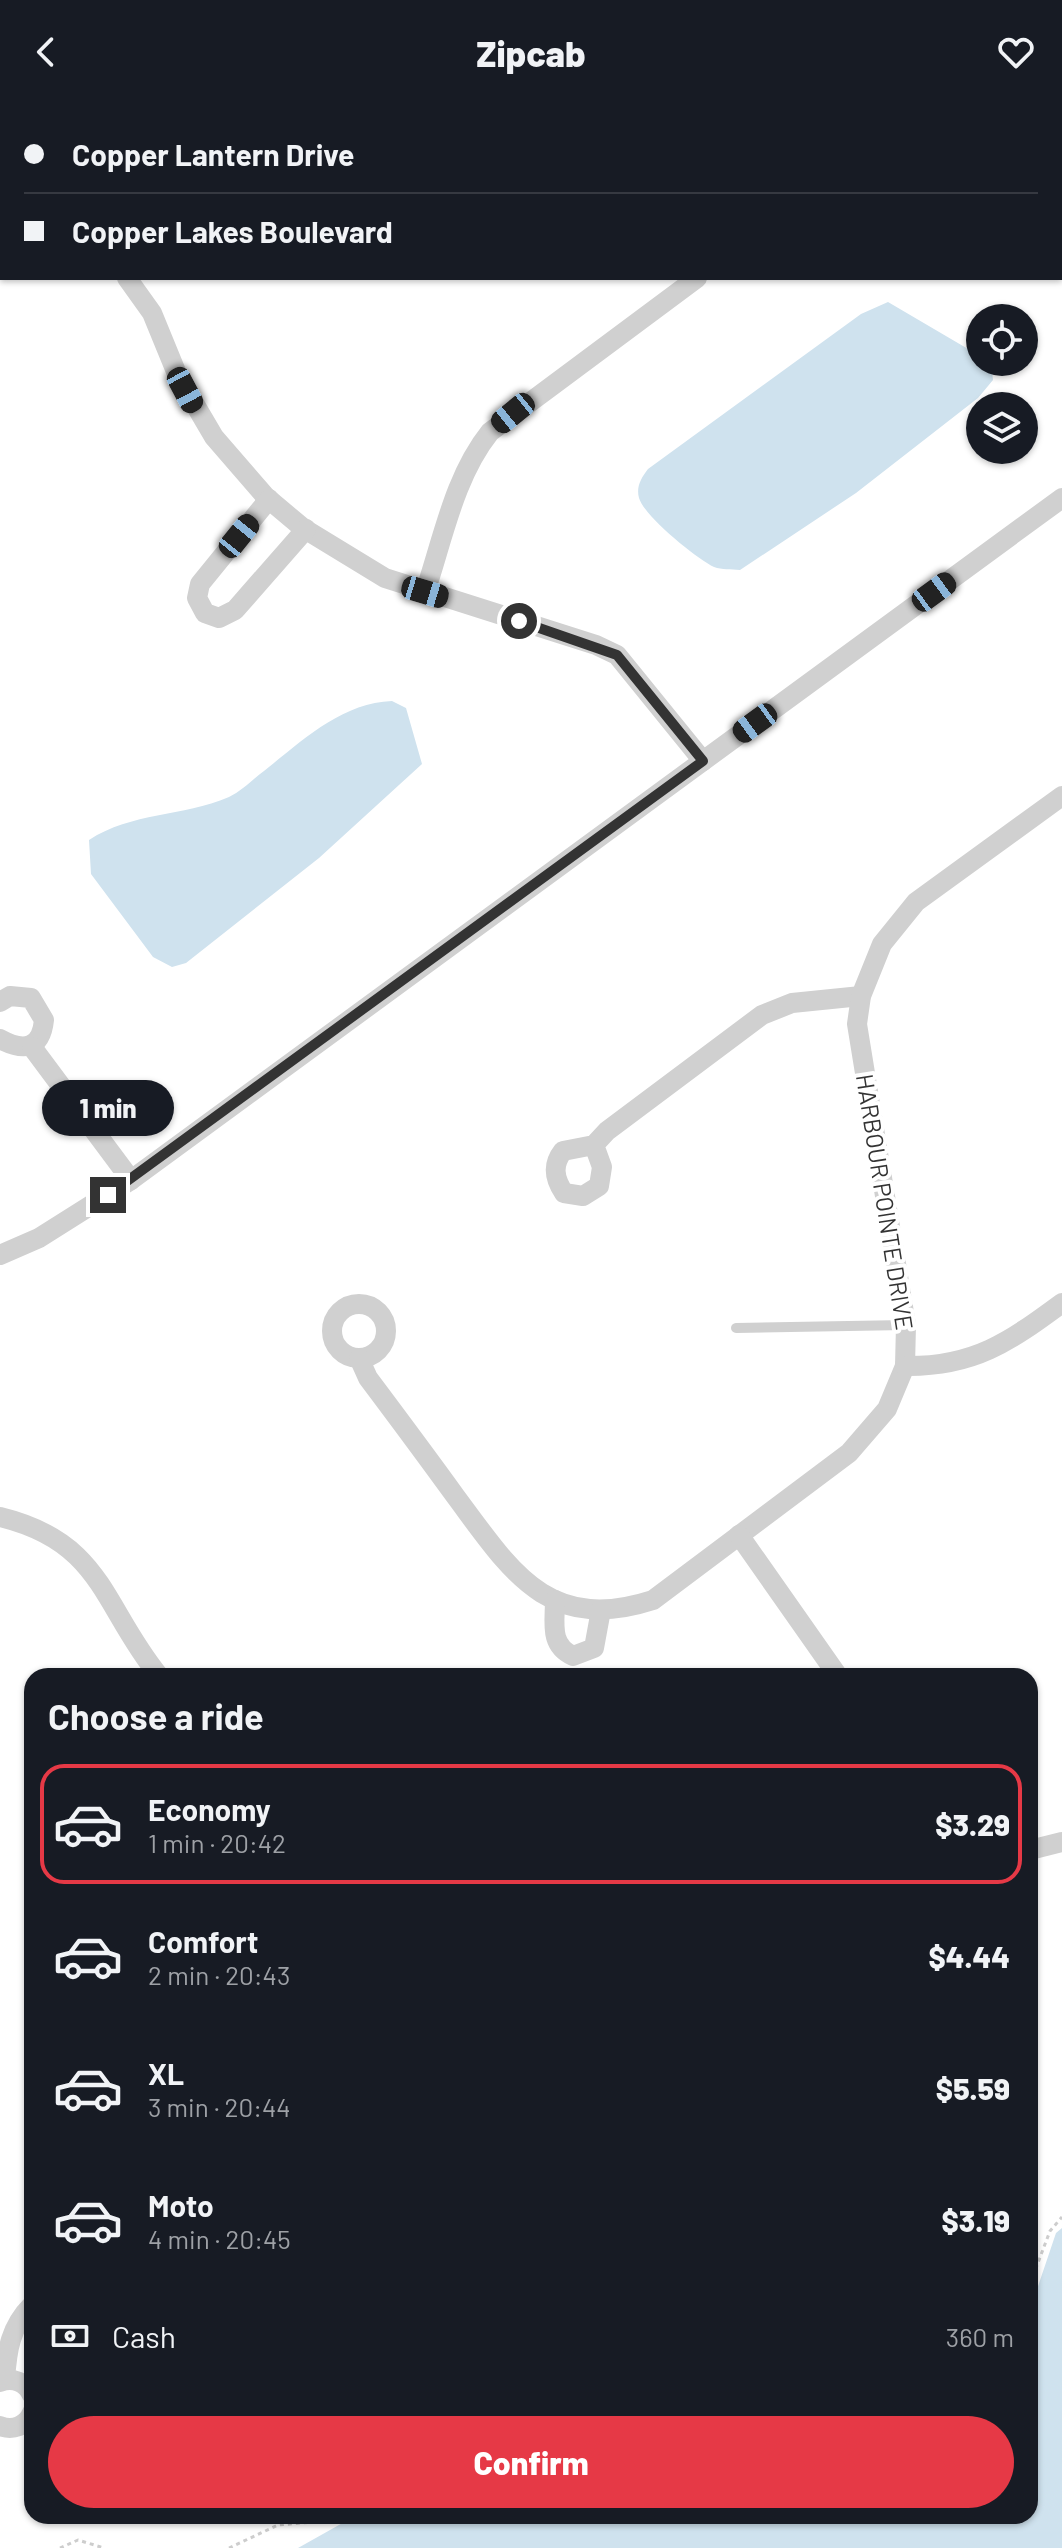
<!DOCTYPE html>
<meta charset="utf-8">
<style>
body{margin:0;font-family:Barlow,sans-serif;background:#20242c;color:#f1f3f6;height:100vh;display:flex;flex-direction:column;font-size:30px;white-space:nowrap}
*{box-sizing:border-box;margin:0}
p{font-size:26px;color:#9ea1a6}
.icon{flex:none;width:44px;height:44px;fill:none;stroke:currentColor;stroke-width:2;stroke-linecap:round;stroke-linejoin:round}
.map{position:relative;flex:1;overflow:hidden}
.sheet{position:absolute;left:24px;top:1564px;width:1014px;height:856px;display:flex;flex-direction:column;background:#171b24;border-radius:24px;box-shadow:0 2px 6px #0004}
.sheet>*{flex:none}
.banner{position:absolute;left:0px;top:0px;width:1062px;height:176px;box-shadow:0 2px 6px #0004;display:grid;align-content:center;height:176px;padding:0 24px;background:#171b24}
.fabs{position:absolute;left:966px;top:200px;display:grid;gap:16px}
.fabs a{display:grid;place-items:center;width:72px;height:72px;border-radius:50%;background:#171b24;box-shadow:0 2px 6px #0004;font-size:40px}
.end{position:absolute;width:36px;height:36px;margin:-18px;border:10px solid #333;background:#fff;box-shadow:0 0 0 4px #fff}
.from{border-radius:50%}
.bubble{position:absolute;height:56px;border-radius:28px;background:#171b24;box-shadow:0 2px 6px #0004;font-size:26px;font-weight:800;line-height:56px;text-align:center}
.car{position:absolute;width:24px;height:48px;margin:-24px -12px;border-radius:10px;box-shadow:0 0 6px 2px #0007;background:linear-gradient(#222 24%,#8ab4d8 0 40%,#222 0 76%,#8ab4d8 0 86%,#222 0)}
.banner b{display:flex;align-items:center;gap:28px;height:76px;font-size:30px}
.banner b+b{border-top:2px solid #363941}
.banner i{width:20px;height:20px;background:#f1f3f6}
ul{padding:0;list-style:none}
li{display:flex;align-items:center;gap:24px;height:120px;margin:0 16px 12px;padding:0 8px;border:4px solid transparent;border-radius:24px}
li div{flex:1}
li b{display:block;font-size:30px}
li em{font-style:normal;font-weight:800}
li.on{border-color:#e63946}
li>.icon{width:72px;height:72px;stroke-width:1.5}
h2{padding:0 24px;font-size:36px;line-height:96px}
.pay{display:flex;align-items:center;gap:20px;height:88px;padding:0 24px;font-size:30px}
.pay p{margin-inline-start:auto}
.primary-button{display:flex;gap:16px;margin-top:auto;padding:16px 24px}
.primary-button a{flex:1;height:92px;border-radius:48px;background:#e63946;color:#fff;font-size:32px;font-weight:800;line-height:92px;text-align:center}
header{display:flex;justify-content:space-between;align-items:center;height:104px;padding:0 24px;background:#171b24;font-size:36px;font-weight:800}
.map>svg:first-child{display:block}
</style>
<header><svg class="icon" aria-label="back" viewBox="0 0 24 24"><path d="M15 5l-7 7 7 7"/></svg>Zipcab<svg class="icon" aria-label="heart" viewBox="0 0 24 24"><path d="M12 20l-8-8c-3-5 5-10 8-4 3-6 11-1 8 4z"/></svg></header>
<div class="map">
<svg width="1062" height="2444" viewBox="0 0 1062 2444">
<rect width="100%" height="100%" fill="#fff"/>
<g fill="#cfe2ee">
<path d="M888,198L980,252V258L991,259L993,276L978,294L856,389L740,466C731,465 722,466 714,463C697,455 644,412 639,394C636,383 641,374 648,365L861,210Z"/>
<path d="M392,597L406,604L422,660L319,754L186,859L172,863L153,853L91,770L89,736C132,708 182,713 229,693C242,687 253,675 264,667C302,637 341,599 392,597Z"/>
<path d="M1062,2124V2444H298L355,2412H1030V2206L1056,2129Z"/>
</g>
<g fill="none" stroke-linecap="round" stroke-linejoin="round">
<g stroke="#cdcdcd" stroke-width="3" stroke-dasharray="4 4" stroke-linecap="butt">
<path d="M1030,2180L1050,2127L1062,2113"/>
<path d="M60,2444L78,2436L104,2444"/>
<path d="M229,2444L278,2421L324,2417L333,2412"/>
</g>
<path stroke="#d0d0d0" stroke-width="10" d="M736,1224L906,1221"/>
<g stroke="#d0d0d0" stroke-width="20">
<path d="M379,0L388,2"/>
<path d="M404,2L406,0"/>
<path d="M1060,139H1062"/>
<path d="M127,174L152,209L177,270L214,333L266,393L303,424L385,474L596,541L617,551L703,657"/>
<path d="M269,395L200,480L197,494L205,509L219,514L235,506L306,425"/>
<path d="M425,488C443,435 454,373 490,328L697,174"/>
<path d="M0,898L10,892L31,894L44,916C41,945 24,948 0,935"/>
<path d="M32,943L131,1076"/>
<path d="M594,1041L602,1063L599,1082L583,1092L564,1089C554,1074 552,1061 563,1047L594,1041L607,1027L762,911L792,899L861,892"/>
<path d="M0,1151L39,1134L131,1076L1062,394"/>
<circle cx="359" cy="1227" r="27"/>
<path d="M359,1254L368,1274C398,1314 427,1353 456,1393C511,1467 548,1530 653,1496L849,1349L887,1305L905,1262L906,1221L857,920L861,892L882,840L916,798L1062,692"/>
<path d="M905,1262C974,1263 1009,1238 1062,1199"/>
<path d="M0,1413C103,1438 102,1502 159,1572"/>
<path d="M739,1431L838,1572"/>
<path d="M555,1496C555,1519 549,1541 573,1552L594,1544L601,1506"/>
<path d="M1030,1746L1062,1738"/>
<path d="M5,2276C7,2246 10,2223 32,2201"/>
<path d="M0,2278C13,2273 26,2278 32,2291"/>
<path d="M0,2322C13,2327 26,2322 32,2309"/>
</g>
</g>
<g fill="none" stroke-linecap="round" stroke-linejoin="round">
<path stroke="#333" stroke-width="10" d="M108,1091L703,657L617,551L519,517"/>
</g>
<g text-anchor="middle" stroke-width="8" stroke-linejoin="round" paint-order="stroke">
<g font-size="24" fill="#333" stroke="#fff">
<text transform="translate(884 1098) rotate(81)" y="8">HARBOUR POINTE DRIVE</text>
</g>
</g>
</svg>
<div class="fabs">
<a><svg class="icon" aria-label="locate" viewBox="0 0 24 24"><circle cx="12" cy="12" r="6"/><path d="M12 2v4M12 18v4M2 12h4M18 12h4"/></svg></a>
<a><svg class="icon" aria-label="layers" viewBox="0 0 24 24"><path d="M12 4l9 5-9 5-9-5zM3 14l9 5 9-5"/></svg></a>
</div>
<i class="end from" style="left:519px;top:517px"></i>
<i class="end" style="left:108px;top:1091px"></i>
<div class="bubble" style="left:42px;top:976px;width:132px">1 min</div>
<i class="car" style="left:185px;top:286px;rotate:152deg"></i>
<i class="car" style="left:513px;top:309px;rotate:231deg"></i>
<i class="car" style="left:239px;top:432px;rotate:39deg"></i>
<i class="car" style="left:425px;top:488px;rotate:107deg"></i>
<i class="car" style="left:934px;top:488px;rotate:54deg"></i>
<i class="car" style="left:755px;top:619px;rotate:234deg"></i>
<div class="banner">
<b><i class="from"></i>Copper Lantern Drive</b>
<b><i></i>Copper Lakes Boulevard</b>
</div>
<section class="sheet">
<h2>Choose a ride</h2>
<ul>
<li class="on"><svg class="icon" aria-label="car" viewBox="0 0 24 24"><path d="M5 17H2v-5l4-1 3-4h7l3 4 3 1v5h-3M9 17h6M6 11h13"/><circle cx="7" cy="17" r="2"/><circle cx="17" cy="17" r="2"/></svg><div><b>Economy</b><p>1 min · 20:42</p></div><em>$3.29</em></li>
<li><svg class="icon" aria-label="car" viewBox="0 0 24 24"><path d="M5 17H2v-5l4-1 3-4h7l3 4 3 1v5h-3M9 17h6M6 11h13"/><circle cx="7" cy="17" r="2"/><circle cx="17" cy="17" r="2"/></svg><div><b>Comfort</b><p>2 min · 20:43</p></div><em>$4.44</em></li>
<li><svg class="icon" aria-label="car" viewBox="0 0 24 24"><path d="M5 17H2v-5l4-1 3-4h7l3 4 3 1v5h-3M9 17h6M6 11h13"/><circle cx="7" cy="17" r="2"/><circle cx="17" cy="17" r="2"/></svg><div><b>XL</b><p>3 min · 20:44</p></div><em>$5.59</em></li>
<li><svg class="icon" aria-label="car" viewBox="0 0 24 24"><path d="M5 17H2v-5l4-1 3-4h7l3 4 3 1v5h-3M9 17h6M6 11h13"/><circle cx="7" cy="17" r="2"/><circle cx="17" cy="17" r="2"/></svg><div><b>Moto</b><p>4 min · 20:45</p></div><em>$3.19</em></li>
</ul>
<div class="pay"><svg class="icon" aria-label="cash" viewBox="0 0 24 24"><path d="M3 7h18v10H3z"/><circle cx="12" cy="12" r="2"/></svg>Cash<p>360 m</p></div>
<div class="primary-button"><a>Confirm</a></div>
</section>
</div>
